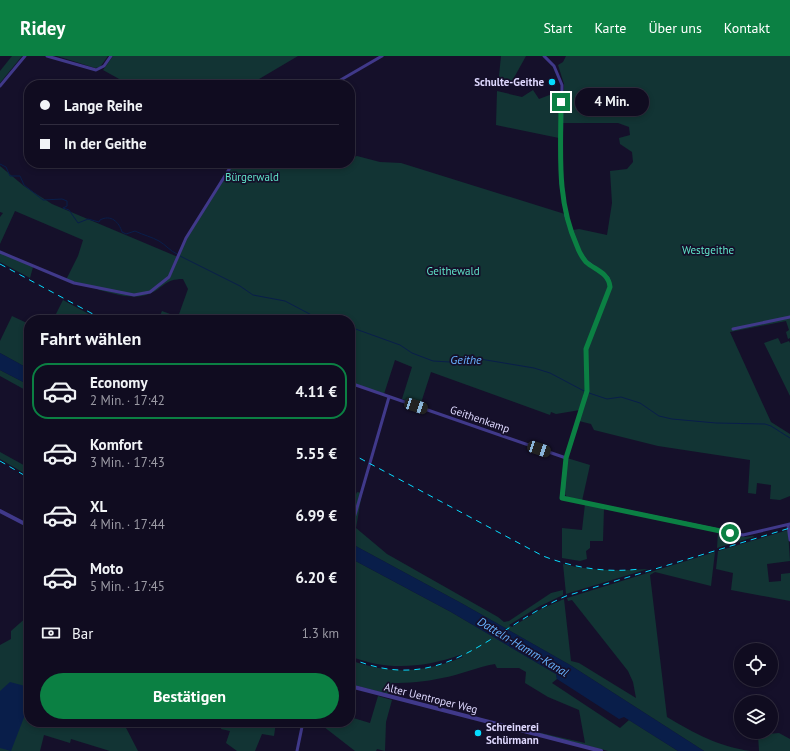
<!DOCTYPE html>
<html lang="de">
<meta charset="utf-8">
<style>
body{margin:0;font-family:"PT Sans",sans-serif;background:#1e1a2d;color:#f1f3f6;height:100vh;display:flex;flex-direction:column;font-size:15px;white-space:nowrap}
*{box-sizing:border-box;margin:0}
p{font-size:13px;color:#9c9ba5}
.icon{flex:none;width:22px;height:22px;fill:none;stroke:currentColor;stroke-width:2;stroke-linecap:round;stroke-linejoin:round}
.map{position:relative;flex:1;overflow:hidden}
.side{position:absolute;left:24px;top:259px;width:331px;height:412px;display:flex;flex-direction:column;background:#100c20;border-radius:16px;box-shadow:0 2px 6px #0003,0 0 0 1px #302c3e}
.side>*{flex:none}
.guide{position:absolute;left:24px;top:24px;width:331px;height:88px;border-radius:16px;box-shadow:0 2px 6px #0003,0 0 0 1px #302c3e;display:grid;align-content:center;height:88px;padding:0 16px;background:#100c20}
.fabs{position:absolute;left:734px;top:587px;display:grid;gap:8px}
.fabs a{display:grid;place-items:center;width:44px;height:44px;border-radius:50%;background:#100c20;box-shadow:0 2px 6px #0003,0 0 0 1px #302c3e;font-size:20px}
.end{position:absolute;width:18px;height:18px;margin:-9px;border:5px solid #0b8043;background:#fff;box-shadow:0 0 0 2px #fff}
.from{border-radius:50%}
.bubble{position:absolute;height:28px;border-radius:14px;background:#100c20;box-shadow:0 2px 6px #0003,0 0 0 1px #302c3e;font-size:13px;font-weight:700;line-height:28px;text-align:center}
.car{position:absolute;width:12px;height:24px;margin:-12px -6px;border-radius:5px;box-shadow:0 0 3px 1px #0007;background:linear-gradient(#222 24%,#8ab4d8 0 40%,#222 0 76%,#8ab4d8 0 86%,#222 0)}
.guide b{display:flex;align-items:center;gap:14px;height:38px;font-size:15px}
.guide b+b{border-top:1px solid #302c3e}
.guide i{width:10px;height:10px;background:#f1f3f6}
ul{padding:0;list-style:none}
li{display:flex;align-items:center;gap:12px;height:56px;margin:0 8px 6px;padding:0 8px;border:2px solid transparent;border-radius:16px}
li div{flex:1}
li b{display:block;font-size:15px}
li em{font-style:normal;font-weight:700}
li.current{border-color:#0b8043}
li>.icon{width:36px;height:36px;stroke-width:1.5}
h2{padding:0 16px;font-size:18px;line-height:48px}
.pay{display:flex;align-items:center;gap:10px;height:44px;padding:0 16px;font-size:15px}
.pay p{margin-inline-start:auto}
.cta{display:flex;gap:8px;margin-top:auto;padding:8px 16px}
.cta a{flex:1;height:46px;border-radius:24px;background:#0b8043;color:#fff;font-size:16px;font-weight:700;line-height:46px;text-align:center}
header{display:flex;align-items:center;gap:24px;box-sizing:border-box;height:56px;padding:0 20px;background:#0b8043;color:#fff}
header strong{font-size:19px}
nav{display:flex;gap:22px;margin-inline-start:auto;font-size:14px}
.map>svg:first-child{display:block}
</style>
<header>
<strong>Ridey</strong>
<nav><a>Start</a><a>Karte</a><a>Über uns</a><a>Kontakt</a></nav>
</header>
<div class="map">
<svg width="790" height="695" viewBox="0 0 790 695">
<rect width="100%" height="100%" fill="#15102a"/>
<g fill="#123434">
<path d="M12,0H22L0,27V15Z"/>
<path d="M57,0H108L100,11L95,12Z"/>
<path d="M113,0H298L249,29H130L103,14Z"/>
<path d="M501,0H526L511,27L498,30Z"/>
<path d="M566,0H790V282L788,283L786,276L789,274L786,265L730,276L771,366L790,378V440L780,444L770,443L771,429L757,427L756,438L748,437L750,404L658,390L594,374L591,368L579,365L588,338L584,336L580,354L556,358L551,356L550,359L431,316L420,350L402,343L412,311L395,304L384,338L350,326V264H158L162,255L178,261L188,233L183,223C164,223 164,232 149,238C132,244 116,238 99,234L96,231L66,224L78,200L83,184L15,155L0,188V161L3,157L0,156V110L24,130L52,148L178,201L183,188L234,107H308L307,110L324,107H350V102L357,100L380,106L401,107L568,159L573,174L579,173L607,179L612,147L610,115L627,113L633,106L632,96L620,88L619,82L630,79L629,71L618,67H563L564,28L558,9L563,6Z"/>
<path d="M533,34L539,43L560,35L559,82L496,69L497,35L522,41Z"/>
<path d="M0,196L33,211L30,222L0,206Z"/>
<path d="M63,244L100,264H53Z"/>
<path d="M12,260L29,268V313L0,297V285Z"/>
<path d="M778,282L781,288L789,285L790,287V340L764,287Z"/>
<path d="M0,314L29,329V336L0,320Z"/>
<path d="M0,396L29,412V420L0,403Z"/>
<path d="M567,402L590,409L582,445L567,441L564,437Z"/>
<path d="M357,436L362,437L356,472L387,498L498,561L504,566L509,565L551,537L563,534V539L540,550L509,569L512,571L541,553L564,543L571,605L579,607L636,642L633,626L628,615L572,544L568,545L567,542L715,496L711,530L655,516L650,519L667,661C694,677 719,691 751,695H704L570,609L461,547L350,487V453Z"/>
<path d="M585,448L604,452L603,485H590V492L586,495L587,503L580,505L562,502V472L582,474Z"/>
<path d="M788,474L790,505L767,508L769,526L781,525V518L790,517V545L731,534L733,517L716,513L718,495Z"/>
<path d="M718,476L745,481L753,480L754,481L717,492Z"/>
<path d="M350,502L451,556L556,618L557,623L552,627L620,672L629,664L678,695H608L519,672L585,687L579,654L548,641L525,627L526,616L519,612H497L495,608C477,611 460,619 442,622C425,626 408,627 392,627L388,638L350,628V604C391,619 423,617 463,601L460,599C423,612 386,615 350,600Z"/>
<path d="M563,508C591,515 619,515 648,513L566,538Z"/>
<path d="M28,560L29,666H123L138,695H110L71,683L70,687L44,679L40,695H0V589L11,583V575Z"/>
<path d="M378,640L392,644L386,666L385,695L377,693L376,695H355L319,667L350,666V661L370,667Z"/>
<path d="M222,666H276L274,680L262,678L255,695H237L226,687L230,675L221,673Z"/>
<path d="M779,677L790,683V695H759L758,679Z"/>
</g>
<g fill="#091e4a">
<path d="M0,297L29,313V329L0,314Z"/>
<path d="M350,487L461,547L570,609L704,695H678L624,661L619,663L557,623L556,618L451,556L350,502Z"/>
<path d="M29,621L28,651L11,695L0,692V635L10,626L25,630Z"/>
</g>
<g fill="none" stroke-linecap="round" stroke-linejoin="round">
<g stroke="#091e4a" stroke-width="1">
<path d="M0,108L6,111L10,120H20L24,129L43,144L62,143L67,145V150L63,152L69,154L78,167L88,163L99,166L100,164C111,158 119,166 122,176L126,178L135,175C143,179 152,181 159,185C166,189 170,195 177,198"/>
<path d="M180,200L240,230L253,239L285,245L321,264"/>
<path d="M350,271L400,289L412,297L433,305L450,306L480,303L534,312L550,317L584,335"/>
<path d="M589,337L607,343L621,341L640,347L659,360L672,363L716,367L765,368L771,370L790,382"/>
</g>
<g stroke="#40398a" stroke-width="3">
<path d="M47,0L96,14L104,10L111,0"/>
<path d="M544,0L554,10L562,29L561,127L566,160L580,197L586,205L608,222L610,231L586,293L587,335L566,402L563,442L743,479L790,468"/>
<path d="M332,29L382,0"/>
<path d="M0,30L25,0"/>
<path d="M0,196L74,227L134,239L150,236L169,221L186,182L233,107"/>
<path d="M733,273L790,261"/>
<path d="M350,327L566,402"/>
<path d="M788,469L790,484"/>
<path d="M350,476L389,341"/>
<path d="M297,695L303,666"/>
</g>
<g stroke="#40398a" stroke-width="4">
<path d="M0,455L29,470"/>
<path d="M350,630L601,695"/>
</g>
<g stroke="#05dcff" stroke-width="1" stroke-dasharray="6 5" stroke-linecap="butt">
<path d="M0,208L104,264"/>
<path d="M350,397L543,500C574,512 607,517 640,513"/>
<path d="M0,405L29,422"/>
<path d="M350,602C443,642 490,573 566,540L790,472"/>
</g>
</g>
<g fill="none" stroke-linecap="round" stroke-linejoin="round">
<path stroke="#0b8043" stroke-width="5" d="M561,46C561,95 556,144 577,190C579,196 582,201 586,206C595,214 609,217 610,231L586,293L587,335L566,402L562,442L730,477"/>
</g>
<g fill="#05dcff" stroke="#15102a" stroke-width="1.5">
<circle cx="552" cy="26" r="4"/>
<circle cx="478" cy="677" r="4"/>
</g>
<g text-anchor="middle" stroke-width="3.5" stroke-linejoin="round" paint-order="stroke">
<g font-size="11" font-weight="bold" fill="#dfd9ff" stroke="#15102a" text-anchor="end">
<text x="544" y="30">Schulte-Geithe</text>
<text x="486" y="675" text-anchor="start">Schreinerei<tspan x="486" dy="13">Schürmann</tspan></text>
</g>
<g font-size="11" fill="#60e4c9" stroke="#15102a">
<text x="252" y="125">Bürgerwald</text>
<text x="708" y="198">Westgeithe</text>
<text x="453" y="219">Geithewald</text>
</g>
<g font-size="11" fill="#dfd9ff" stroke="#15102a">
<text transform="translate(480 363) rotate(19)" y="4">Geithenkamp</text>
<text transform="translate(431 642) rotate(14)" y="4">Alter Uentroper Weg</text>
</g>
<g font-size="12" font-style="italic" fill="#67b2ff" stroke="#15102a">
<text x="466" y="308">Geithe</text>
<text transform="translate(523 591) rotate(31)" y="4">Datteln-Hamm-Kanal</text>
</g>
</g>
</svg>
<div class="fabs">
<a><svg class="icon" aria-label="locate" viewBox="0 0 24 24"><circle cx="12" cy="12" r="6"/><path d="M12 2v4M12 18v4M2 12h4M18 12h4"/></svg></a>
<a><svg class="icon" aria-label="layers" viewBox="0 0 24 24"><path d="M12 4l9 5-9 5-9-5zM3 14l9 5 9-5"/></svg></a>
</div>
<i class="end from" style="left:730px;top:477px"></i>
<i class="end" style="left:561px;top:46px"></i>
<div class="bubble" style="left:575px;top:32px;width:74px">4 Min.</div>
<i class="car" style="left:416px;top:350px;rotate:108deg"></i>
<i class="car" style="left:539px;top:393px;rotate:109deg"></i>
<div class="guide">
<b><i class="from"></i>Lange Reihe</b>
<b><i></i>In der Geithe</b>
</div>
<section class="side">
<h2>Fahrt wählen</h2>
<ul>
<li class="current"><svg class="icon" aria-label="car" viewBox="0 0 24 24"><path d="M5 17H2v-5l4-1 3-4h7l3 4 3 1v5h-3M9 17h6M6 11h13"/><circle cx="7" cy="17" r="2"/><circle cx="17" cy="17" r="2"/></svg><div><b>Economy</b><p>2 Min. · 17:42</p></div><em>4.11 €</em></li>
<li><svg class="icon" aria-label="car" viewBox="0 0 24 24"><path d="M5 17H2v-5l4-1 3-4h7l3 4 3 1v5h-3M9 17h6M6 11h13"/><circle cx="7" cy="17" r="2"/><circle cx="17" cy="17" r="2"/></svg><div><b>Komfort</b><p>3 Min. · 17:43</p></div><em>5.55 €</em></li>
<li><svg class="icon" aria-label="car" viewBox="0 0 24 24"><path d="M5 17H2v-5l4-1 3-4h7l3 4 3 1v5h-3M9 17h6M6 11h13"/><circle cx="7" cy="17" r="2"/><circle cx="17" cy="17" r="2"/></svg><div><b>XL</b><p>4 Min. · 17:44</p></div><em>6.99 €</em></li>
<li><svg class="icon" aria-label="car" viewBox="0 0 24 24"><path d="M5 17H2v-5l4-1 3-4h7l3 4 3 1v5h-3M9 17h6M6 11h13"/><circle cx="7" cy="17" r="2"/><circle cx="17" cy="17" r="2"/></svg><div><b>Moto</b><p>5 Min. · 17:45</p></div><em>6.20 €</em></li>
</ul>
<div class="pay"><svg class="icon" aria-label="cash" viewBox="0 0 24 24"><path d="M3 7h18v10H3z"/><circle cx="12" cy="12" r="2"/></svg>Bar<p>1.3 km</p></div>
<div class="cta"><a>Bestätigen</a></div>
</section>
</div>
